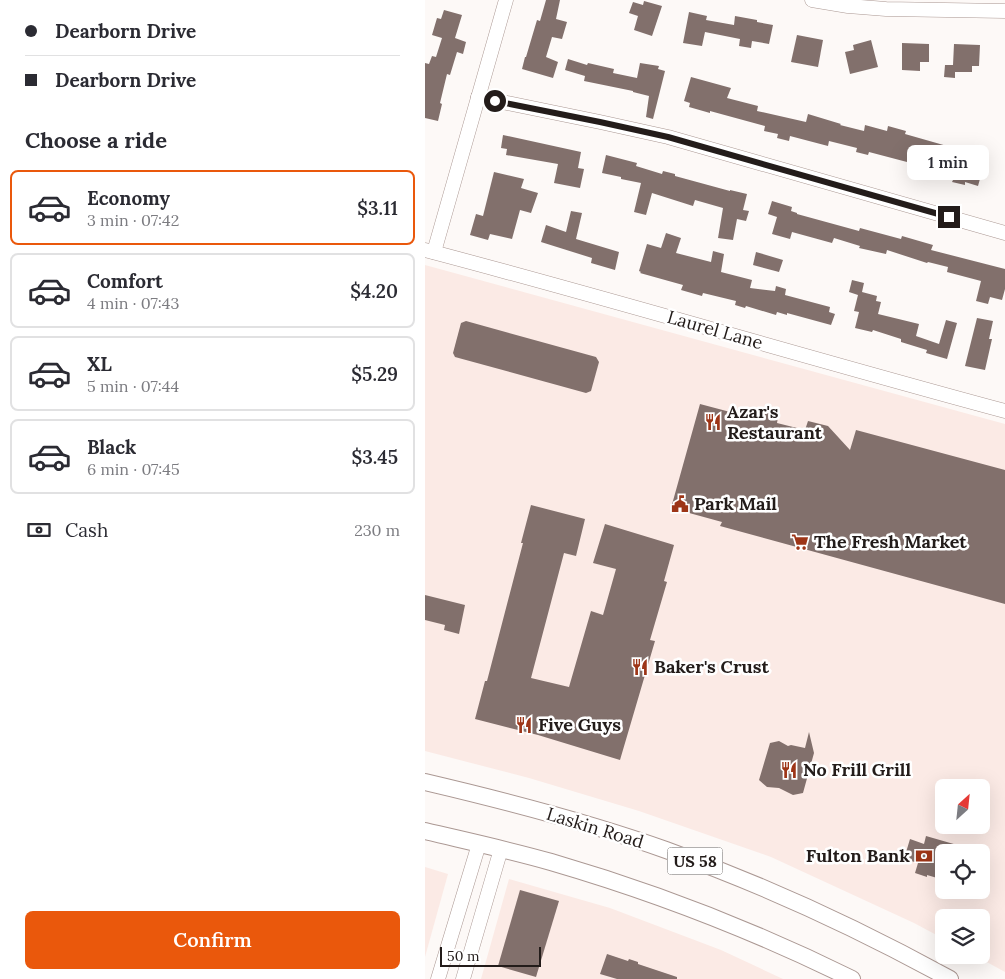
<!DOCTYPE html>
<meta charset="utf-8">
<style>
body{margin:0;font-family:Lora,serif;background:#f2f2f3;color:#2b2b33;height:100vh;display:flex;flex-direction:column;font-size:19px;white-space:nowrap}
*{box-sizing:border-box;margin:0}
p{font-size:16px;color:#7c7c81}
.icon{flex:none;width:28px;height:28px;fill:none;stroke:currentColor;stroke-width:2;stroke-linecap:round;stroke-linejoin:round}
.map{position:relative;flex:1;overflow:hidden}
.panel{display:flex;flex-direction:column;background:#fff;width:425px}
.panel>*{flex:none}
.hud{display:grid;align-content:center;height:110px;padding:0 25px;background:#fff}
.needle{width:32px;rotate:27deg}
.fabs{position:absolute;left:510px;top:779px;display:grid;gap:10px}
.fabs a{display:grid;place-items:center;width:55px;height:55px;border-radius:8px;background:#fff;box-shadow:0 5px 20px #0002;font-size:25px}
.scale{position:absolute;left:15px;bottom:12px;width:101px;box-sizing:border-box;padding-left:5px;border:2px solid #231c1a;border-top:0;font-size:14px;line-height:18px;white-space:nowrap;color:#231c1a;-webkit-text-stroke:4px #fff;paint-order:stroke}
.end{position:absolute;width:22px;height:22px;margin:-11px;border:6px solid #231c1a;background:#fff;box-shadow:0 0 0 2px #fff}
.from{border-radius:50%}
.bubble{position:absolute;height:35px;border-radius:8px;background:#fff;box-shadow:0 5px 20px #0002;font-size:16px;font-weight:600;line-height:35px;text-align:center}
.hud b{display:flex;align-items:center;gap:18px;height:48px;font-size:19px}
.hud b+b{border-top:1px solid #e1e1e2}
.hud i{width:12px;height:12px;background:#2b2b33}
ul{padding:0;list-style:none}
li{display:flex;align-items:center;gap:15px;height:75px;margin:0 10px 8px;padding:0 15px;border:2px solid #e1e1e2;border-radius:8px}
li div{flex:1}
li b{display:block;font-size:19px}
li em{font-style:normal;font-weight:600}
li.active{border-color:#ea580c}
li>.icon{width:45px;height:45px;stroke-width:1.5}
h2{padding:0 25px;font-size:22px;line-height:60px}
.pay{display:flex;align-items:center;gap:12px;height:55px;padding:0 25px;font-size:19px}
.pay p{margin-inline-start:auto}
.primary-button{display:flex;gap:10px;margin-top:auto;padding:10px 25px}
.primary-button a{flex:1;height:58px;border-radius:8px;background:#ea580c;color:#fff;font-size:20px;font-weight:600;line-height:58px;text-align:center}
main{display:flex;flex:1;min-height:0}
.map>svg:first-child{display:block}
</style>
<main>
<section class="panel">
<div class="hud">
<b><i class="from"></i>Dearborn Drive</b>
<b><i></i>Dearborn Drive</b>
</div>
<h2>Choose a ride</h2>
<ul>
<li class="active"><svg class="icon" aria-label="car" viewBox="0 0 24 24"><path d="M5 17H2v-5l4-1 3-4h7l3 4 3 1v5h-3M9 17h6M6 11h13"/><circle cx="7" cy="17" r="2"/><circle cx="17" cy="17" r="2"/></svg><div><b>Economy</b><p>3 min · 07:42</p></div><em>$3.11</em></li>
<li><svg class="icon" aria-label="car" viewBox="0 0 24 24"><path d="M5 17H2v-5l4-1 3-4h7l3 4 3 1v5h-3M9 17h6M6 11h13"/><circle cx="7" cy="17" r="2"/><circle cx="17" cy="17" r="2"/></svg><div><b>Comfort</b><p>4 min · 07:43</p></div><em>$4.20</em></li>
<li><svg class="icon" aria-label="car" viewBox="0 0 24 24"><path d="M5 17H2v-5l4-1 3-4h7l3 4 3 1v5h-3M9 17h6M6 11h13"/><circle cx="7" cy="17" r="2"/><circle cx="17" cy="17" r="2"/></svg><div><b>XL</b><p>5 min · 07:44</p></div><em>$5.29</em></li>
<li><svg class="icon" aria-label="car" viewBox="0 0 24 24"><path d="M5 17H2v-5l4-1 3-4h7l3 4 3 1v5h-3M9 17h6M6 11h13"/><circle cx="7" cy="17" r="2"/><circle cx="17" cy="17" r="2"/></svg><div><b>Black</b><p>6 min · 07:45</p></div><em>$3.45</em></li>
</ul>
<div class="pay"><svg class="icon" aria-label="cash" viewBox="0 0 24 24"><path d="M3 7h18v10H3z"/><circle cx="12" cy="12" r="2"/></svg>Cash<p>230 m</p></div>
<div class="primary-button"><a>Confirm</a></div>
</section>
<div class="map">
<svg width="580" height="979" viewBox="0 0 580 979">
<rect width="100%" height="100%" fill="#fdf9f7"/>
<g fill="#fbeae5" fill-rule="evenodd">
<path d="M0,265L580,424V972L549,955H556V918H519V939L489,923L346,857L214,811L104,778L0,751ZM519,788H556V825H519ZM519,852H556V890H519Z"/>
<path d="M0,867L23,874L0,957Z"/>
<path d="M84,879L185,908L296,950L358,979H56Z"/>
</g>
<g fill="#82706c">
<path d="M121,0H135L131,19L142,22L137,39L127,37L121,57L133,62L128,78L97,69L100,57H101L112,20L115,21Z"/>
<path d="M219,1L237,6L227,36L209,30L213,16L204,13L208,2L218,5Z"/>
<path d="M19,10L37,15L30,38L41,42L38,54L32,52L25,75L22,74L15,103L17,104L13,121L0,118V63L4,64L7,56L11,57L17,38L7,35L12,18L16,19Z"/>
<path d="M264,12L282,16L281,20L309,25L310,16L332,20V22L348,25L344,44L327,41L326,48L314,46L315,39L280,32L277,46L258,43Z"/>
<path d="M372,35L398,40L393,67L366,62Z"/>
<path d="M446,40L453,67L425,74L420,52L429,50L428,45Z"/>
<path d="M477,43L504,44V62H495V71L477,70Z"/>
<path d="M529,44L555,45L554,66H547V72H530V78L519,77L520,65H528Z"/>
<path d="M143,59L162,65L163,63L189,69L188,73L212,78L215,63L234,66L233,69L240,71L228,119L221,117L224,96L208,92V91L159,81L160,76L140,70Z"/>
<path d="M266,77L306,88L302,98L333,106L332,111L381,122L383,114L416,124L415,125L439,131L440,125L462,131L463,126L481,131L480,134L522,146L519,157L540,161L539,164L558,168L553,186L540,182V185L527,182L528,180L482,162L444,152L443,155L431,152L432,148L404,141L403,146L365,136L364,141L352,138L353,134L339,131L340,126L285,111V113L264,107L265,103L259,101Z"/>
<path d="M78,135L156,152L153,168L159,169L155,188L129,183L133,164L81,155L82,149L76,148Z"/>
<path d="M181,155L212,163L211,166L237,174L238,171L250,174V176L305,191V190L322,194L318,210L324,211L321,221L312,219L308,240L293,238L298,208L270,200L268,206L227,193L221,215L209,212L216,183L196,179V177L177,173Z"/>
<path d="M69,172L99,179L96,188L113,193L106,213L95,210L87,239L65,234L63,240L45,235L51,214L58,216Z"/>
<path d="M347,201L367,207L366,211L372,213V214L434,231L435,228L476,239L477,236L508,245L506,250L580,269V289L577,300L565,297L563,304L551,301L556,281L522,272L523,267L503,262L502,263L462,250L461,254L434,248L435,246L409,238L407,243L367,232L365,239L347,234L352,217L343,214Z"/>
<path d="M146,211L157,213L151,239L194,252L190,270L166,263L167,258L116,242L121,225L141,232Z"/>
<path d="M241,233L256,238L251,253L286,262L288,251L299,254L296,272L327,280L325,288L350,291L351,286L361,289L360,295L405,307L404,312L410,314L406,325L362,313V315L352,312L351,315L321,306L320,308L310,305L311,301L278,293L277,296L256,290L258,285L215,273L216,272L214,271L222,244L236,248Z"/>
<path d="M331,252L358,260L354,272L328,265Z"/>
<path d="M427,280L439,283L437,292L452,296L451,301L456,302L453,314L494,324L491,336L514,344L521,320L532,323L522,359L501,353L502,350L476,342V339L448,330L447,332L430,328L434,312L429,311L433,295L424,292Z"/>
<path d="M552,318L568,321L564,339H567L560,370L540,366Z"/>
<path d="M41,321L171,357L174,362L166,391L161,393L30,357L28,353L36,323Z"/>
<path d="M275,404L324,417L333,408L339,413L345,408L353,417L352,423L380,430L383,421L403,426L425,450L431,430L580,470V604L295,526L297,522L246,508Z"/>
<path d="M106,505L160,519L151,556L139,553L106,678L144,687L166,611L178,615L191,569L168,563L180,524L249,545L239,581L242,582L225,640L230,641L195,760L113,735L50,719L60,681H62L98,543H96Z"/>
<path d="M0,595L40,605L34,634L19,630L20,625L0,620Z"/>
<path d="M384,732L389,753L378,793L368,795L354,788L342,787L334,780L345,743L354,741L363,746L366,745L380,748Z"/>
<path d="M501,836L546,849V852H519V880L502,875V877L490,873L493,863L479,859L485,839L499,844Z"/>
<path d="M95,890L134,901L111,977L73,966Z"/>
<path d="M182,954L203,961L204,959L213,962V964L252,977V979H192L175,974Z"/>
</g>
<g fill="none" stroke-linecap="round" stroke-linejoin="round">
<g stroke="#ab9893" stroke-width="15">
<g id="minor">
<path d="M387,0L423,6L461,9L580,11"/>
<path d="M53,97L175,122L243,137L580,233"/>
<path d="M0,250C194,301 386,359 580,411"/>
<path d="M9,252L81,0"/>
<path d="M13,979L54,844"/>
<path d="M38,979L76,849"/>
</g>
</g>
<g stroke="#ab9893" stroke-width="18">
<g id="major">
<path d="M0,782C81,801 163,822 241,850C339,885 434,929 525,979"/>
<path d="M0,831C42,841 84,850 126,862C229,892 330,931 427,979"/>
</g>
</g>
<use href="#minor" stroke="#fff" stroke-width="14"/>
<use href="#major" stroke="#fff" stroke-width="16"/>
</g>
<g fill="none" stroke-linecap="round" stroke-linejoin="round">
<path stroke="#231c1a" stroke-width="6" d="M70,101L175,122L243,137L524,217"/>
</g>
<defs>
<g id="restaurant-bare" transform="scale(1.35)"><path d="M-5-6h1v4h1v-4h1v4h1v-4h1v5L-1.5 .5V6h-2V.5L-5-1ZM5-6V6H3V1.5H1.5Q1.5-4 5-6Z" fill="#9d3517" stroke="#fff" stroke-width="2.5" paint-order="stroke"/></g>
<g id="civic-bare" transform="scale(1.35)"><path d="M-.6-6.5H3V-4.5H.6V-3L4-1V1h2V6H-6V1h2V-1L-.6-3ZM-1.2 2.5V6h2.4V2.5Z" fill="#9d3517" stroke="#fff" stroke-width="2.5" paint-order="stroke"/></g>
<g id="supermarket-bare" transform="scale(1.35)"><path d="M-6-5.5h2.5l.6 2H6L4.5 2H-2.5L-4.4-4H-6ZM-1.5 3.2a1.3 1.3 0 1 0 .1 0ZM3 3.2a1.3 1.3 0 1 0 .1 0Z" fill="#9d3517" stroke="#fff" stroke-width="2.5" paint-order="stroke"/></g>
<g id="bank-bare" transform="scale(1.35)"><path d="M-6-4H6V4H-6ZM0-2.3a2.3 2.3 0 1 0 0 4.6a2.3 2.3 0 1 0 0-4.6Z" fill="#9d3517" stroke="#fff" stroke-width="2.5" paint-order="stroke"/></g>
</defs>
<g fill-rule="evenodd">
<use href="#restaurant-bare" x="288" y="422"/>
<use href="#civic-bare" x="255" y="504"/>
<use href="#supermarket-bare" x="375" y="542"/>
<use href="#restaurant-bare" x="215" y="667"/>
<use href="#restaurant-bare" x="99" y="725"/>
<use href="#restaurant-bare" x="364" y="770"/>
<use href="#bank-bare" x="499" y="856"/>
</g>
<g text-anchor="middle" stroke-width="5" stroke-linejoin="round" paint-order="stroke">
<rect fill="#fff" stroke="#65605f" stroke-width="1" x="242.5" y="847.5" width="55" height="27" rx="4"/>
<g font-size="16" font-weight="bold" fill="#231c1a">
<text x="270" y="867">US 58</text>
</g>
<g font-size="18" fill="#231c1a" stroke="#fff">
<text transform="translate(290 330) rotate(16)" y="6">Laurel Lane</text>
<text transform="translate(170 828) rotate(17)" y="6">Laskin Road</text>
</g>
<g font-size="18" font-weight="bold" fill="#231c1a" stroke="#fff" text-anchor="start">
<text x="302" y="418">Azar's<tspan x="302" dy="21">Restaurant</tspan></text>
<text x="269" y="510">Park Mail</text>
<text x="389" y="548">The Fresh Market</text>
<text x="229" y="673">Baker's Crust</text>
<text x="113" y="731">Five Guys</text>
<text x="378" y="776">No Frill Grill</text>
<text x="485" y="862" text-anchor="end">Fulton Bank</text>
</g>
</g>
</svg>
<div class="fabs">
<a><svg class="needle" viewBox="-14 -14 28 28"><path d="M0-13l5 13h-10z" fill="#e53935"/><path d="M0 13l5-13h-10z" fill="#7c7c81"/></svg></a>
<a><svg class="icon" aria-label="locate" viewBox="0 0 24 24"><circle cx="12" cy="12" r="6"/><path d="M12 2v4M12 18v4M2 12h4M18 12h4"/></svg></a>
<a><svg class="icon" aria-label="layers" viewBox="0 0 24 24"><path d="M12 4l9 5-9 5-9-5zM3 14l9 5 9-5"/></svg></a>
</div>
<div class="scale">50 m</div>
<i class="end from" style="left:70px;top:101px"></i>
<i class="end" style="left:524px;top:217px"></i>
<div class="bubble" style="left:482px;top:145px;width:82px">1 min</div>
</div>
</main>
